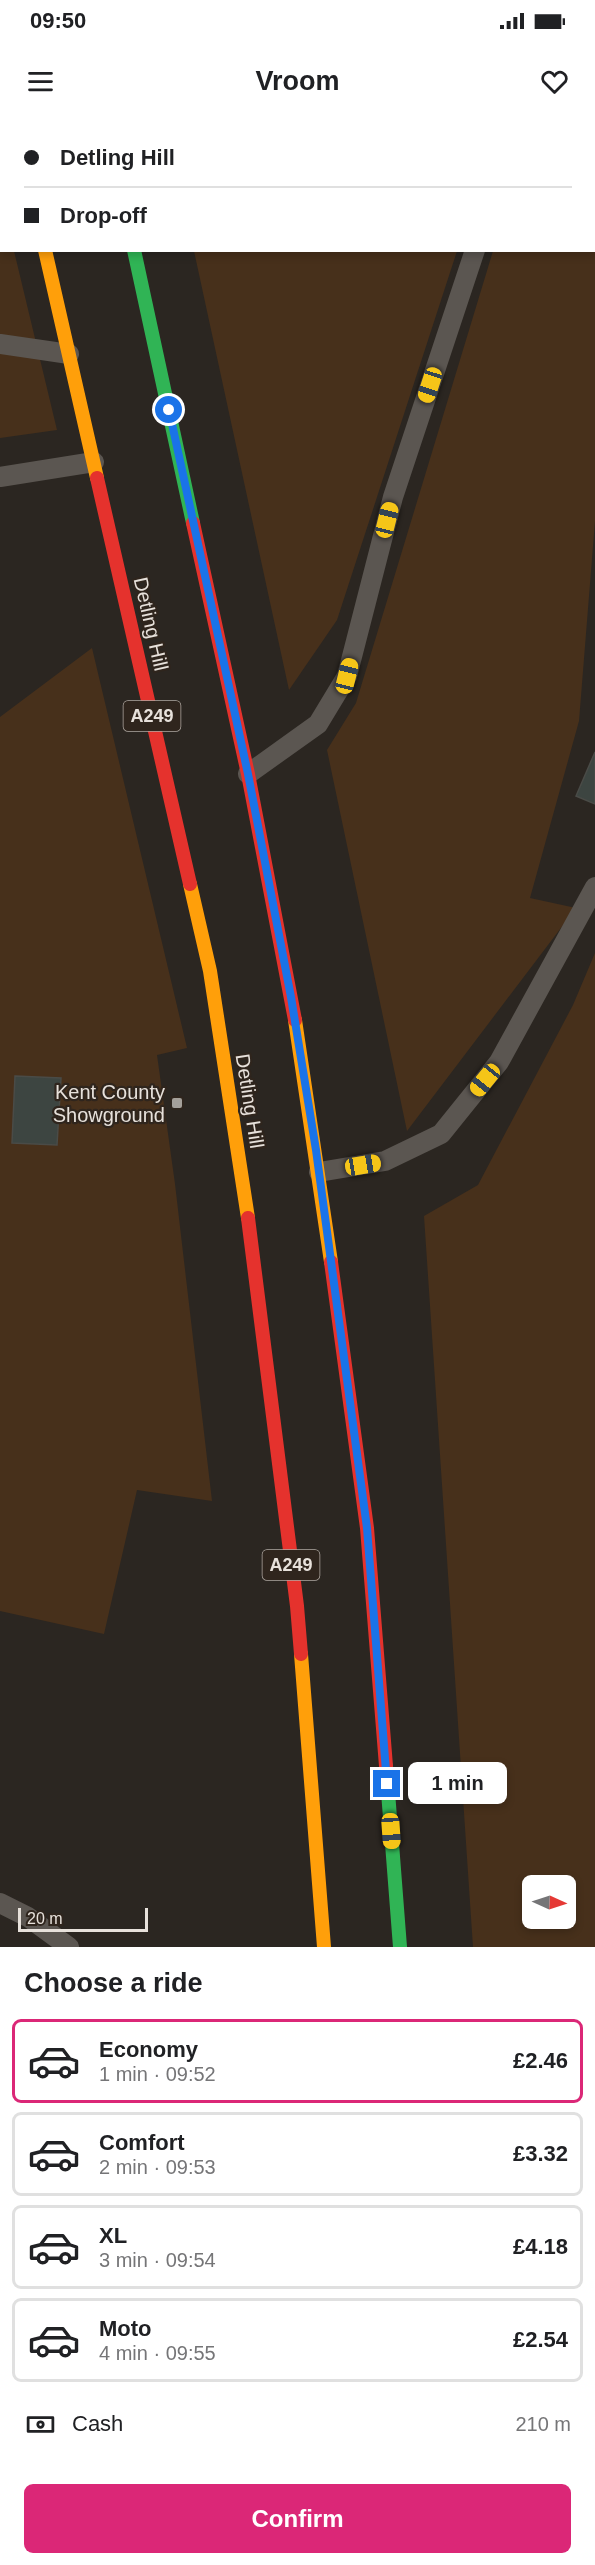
<!DOCTYPE html>
<meta charset="utf-8">
<style>
body{margin:0;font-family:Helvetica,sans-serif;background:#f2f2f2;color:#202124;height:100vh;display:flex;flex-direction:column;font-size:22px;white-space:nowrap}
*{box-sizing:border-box;margin:0}
p{font-size:20px;color:#757577}
.icon{flex:none;width:33px;height:33px;fill:none;stroke:currentColor;stroke-width:2;stroke-linecap:round;stroke-linejoin:round}
.map{position:relative;height:1827px;overflow:hidden}
.panel{display:flex;flex-direction:column;background:#fff;flex:1}
.panel>*{flex:none}
.banner{position:absolute;left:0px;top:0px;width:596px;height:132px;box-shadow:0 3px 9px #0003;display:grid;align-content:center;height:132px;padding:0 24px;background:#fff}
.needle{width:39px;rotate:93deg}
.tools{position:absolute;left:522px;top:1755px;display:grid;gap:12px}
.tools a{display:grid;place-items:center;width:54px;height:54px;border-radius:9px;background:#fff;box-shadow:0 3px 9px #0003;font-size:30px}
.scale{position:absolute;left:18px;bottom:15px;width:130px;box-sizing:border-box;padding-left:6px;border:3px solid #e7e1db;border-top:0;font-size:16px;line-height:21px;white-space:nowrap;color:#e7e1db;-webkit-text-stroke:4px #2f251d;paint-order:stroke}
.end{position:absolute;width:27px;height:27px;margin:-14px;border:8px solid #1a73e8;background:#fff;box-shadow:0 0 0 3px #fff}
.from{border-radius:50%}
.bubble{position:absolute;height:42px;border-radius:9px;background:#fff;box-shadow:0 3px 9px #0003;font-size:20px;font-weight:800;line-height:42px;text-align:center}
.car{position:absolute;width:18px;height:36px;margin:-18px -9px;border-radius:8px;box-shadow:0 0 4px 2px #0007;background:linear-gradient(#f5c518 24%,#345 0 40%,#f5c518 0 76%,#345 0 86%,#f5c518 0)}
.banner b{display:flex;align-items:center;gap:21px;height:57px;font-size:22px}
.banner b+b{border-top:2px solid #e0e0e0}
.banner i{width:15px;height:15px;background:#202124}
ul{padding:0;list-style:none}
li{display:flex;align-items:center;gap:18px;height:84px;margin:0 12px 9px;padding:0 12px;border:3px solid #e0e0e0;border-radius:9px}
li div{flex:1}
li b{display:block;font-size:22px}
li em{font-style:normal;font-weight:800}
li.active{border-color:#db2777}
li>.icon{width:54px;height:54px;stroke-width:1.5}
h2{padding:0 24px;font-size:27px;line-height:72px}
.pay{display:flex;align-items:center;gap:15px;height:66px;padding:0 24px;font-size:22px}
.pay p{margin-inline-start:auto}
.button{display:flex;gap:12px;margin-top:auto;padding:12px 24px}
.button a{flex:1;height:69px;border-radius:9px;background:#db2777;color:#fff;font-size:24px;font-weight:800;line-height:69px;text-align:center}
.status{display:flex;justify-content:space-between;align-items:center;height:42px;padding:0 30px;background:#fff;direction:ltr}
.status svg{height:16px;fill:currentColor}
header{display:flex;justify-content:space-between;align-items:center;height:78px;padding:0 24px;background:#fff;font-size:27px;font-weight:800}
.map>svg:first-child{display:block}
</style>
<div class="status"><b>09:50</b><svg viewBox="0 0 49 12"><path d="M0 12V9h3v3zM5 12V6h3v6zM10 12V3h3v9zM15 12V0h3v12zM26 1h20v11H26zM47 4h2v5h-2z"/></svg></div>
<header><svg class="icon" aria-label="menu" viewBox="0 0 24 24"><path d="M4 6h16M4 12h16M4 18h16"/></svg>Vroom<svg class="icon" aria-label="heart" viewBox="0 0 24 24"><path d="M12 20l-8-8c-3-5 5-10 8-4 3-6 11-1 8 4z"/></svg></header>
<div class="map">
<svg width="595" height="1827" viewBox="0 0 595 1827">
<rect width="100%" height="100%" fill="#2b2621"/>
<g fill="#47301b" fill-rule="evenodd">
<path d="M165,0H500V2Z"/>
<path d="M537,0H595V401L579,601L530,778L576,788L407,1011L327,630L356,583L493,131L594,130V2Z"/>
<path d="M0,74L2,130L14,131L57,310L0,318Z"/>
<path d="M194,131H457L337,500L289,570Z"/>
<path d="M92,528L187,928L157,935L175,1064L212,1381L137,1370L104,1514L0,1491V597ZM15,956L61,959L57,1025L12,1023Z"/>
<path d="M595,833V1827H473L424,1096L478,1065L573,885ZM532,1766H566V1798H532Z"/>
</g>
<g fill="#3d4541" stroke="#4a4b47" stroke-width="1.5">
<path d="M595,632V684L576,676Z"/>
<path d="M15,956L61,958L57,1025L12,1023Z"/>
</g>
<g fill="none" stroke-linecap="round" stroke-linejoin="round">
<g stroke="#5b5651" stroke-width="20">
<path d="M516,2V0"/>
<path d="M0,224L69,234"/>
<path d="M0,357L94,342"/>
<path d="M248,654L318,604L347,556L393,377L475,130"/>
<path d="M319,1052L385,1041L441,1014L499,942L595,767"/>
<path d="M0,1783L28,1797L69,1827"/>
</g>
<g stroke="#30b455" stroke-width="14">
<path d="M15,0V2"/>
<path d="M134,130L193,403"/>
<path d="M386,1646L400,1827"/>
</g>
<g stroke="#ff9f0a" stroke-width="14">
<path d="M45,130L97,358"/>
<path d="M190,764L210,851L248,1098"/>
<path d="M295,900L331,1142"/>
<path d="M301,1534L324,1827"/>
</g>
<g stroke="#e5322d" stroke-width="14">
<path d="M106,0V2"/>
<path d="M97,358L190,764"/>
<path d="M193,403L248,654L295,900"/>
<path d="M248,1098L297,1486L301,1534"/>
<path d="M331,1142L367,1408L386,1646"/>
</g>
</g>
<g fill="none" stroke-linecap="round" stroke-linejoin="round">
<path stroke="#1a73e8" stroke-width="8" d="M169,290L248,654L291,877L316,1030L367,1408L387,1664"/>
</g>
<rect fill="#a5a09a" stroke="#2f251d" stroke-width="2" x="171" y="977" width="12" height="12" rx="3"/>
<g text-anchor="middle" stroke-width="4.5" stroke-linejoin="round" paint-order="stroke">
<g fill="#2f251d" stroke="#b0a9a2" stroke-width="1.5">
<rect x="123.5" y="581" width="57" height="30" rx="4.5"/>
<rect x="262.5" y="1430" width="57" height="30" rx="4.5"/>
</g>
<g font-size="18" font-weight="bold" fill="#e7e1db">
<text x="152" y="602">A249</text>
<text x="291" y="1451">A249</text>
</g>
<g font-size="20" fill="#e7e1db" stroke="#2f251d">
<text transform="translate(151 504) rotate(77)" y="7">Detling Hill</text>
<text transform="translate(250 981) rotate(81)" y="7">Detling Hill</text>
</g>
<g font-size="20" fill="#e7e1db" stroke="#2f251d" text-anchor="end">
<text x="165" y="979">Kent County<tspan x="165" dy="23">Showground</tspan></text>
</g>
</g>
</svg>
<div class="tools">
<a><svg class="needle" viewBox="-14 -14 28 28"><path d="M0-13l5 13h-10z" fill="#e53935"/><path d="M0 13l5-13h-10z" fill="#757577"/></svg></a>
</div>
<div class="scale">20 m</div>
<i class="end from" style="left:169px;top:290px"></i>
<i class="end" style="left:387px;top:1664px"></i>
<div class="bubble" style="left:408px;top:1642px;width:99px">1 min</div>
<i class="car" style="left:430px;top:265px;rotate:198deg"></i>
<i class="car" style="left:387px;top:400px;rotate:14deg"></i>
<i class="car" style="left:347px;top:556px;rotate:14deg"></i>
<i class="car" style="left:485px;top:960px;rotate:219deg"></i>
<i class="car" style="left:363px;top:1045px;rotate:81deg"></i>
<i class="car" style="left:391px;top:1711px;rotate:176deg"></i>
<div class="banner">
<b><i class="from"></i>Detling Hill</b>
<b><i></i>Drop-off</b>
</div>
</div>
<section class="panel">
<h2>Choose a ride</h2>
<ul>
<li class="active"><svg class="icon" aria-label="car" viewBox="0 0 24 24"><path d="M5 17H2v-5l4-1 3-4h7l3 4 3 1v5h-3M9 17h6M6 11h13"/><circle cx="7" cy="17" r="2"/><circle cx="17" cy="17" r="2"/></svg><div><b>Economy</b><p>1 min · 09:52</p></div><em>£2.46</em></li>
<li><svg class="icon" aria-label="car" viewBox="0 0 24 24"><path d="M5 17H2v-5l4-1 3-4h7l3 4 3 1v5h-3M9 17h6M6 11h13"/><circle cx="7" cy="17" r="2"/><circle cx="17" cy="17" r="2"/></svg><div><b>Comfort</b><p>2 min · 09:53</p></div><em>£3.32</em></li>
<li><svg class="icon" aria-label="car" viewBox="0 0 24 24"><path d="M5 17H2v-5l4-1 3-4h7l3 4 3 1v5h-3M9 17h6M6 11h13"/><circle cx="7" cy="17" r="2"/><circle cx="17" cy="17" r="2"/></svg><div><b>XL</b><p>3 min · 09:54</p></div><em>£4.18</em></li>
<li><svg class="icon" aria-label="car" viewBox="0 0 24 24"><path d="M5 17H2v-5l4-1 3-4h7l3 4 3 1v5h-3M9 17h6M6 11h13"/><circle cx="7" cy="17" r="2"/><circle cx="17" cy="17" r="2"/></svg><div><b>Moto</b><p>4 min · 09:55</p></div><em>£2.54</em></li>
</ul>
<div class="pay"><svg class="icon" aria-label="cash" viewBox="0 0 24 24"><path d="M3 7h18v10H3z"/><circle cx="12" cy="12" r="2"/></svg>Cash<p>210 m</p></div>
<div class="button"><a>Confirm</a></div>
</section>
